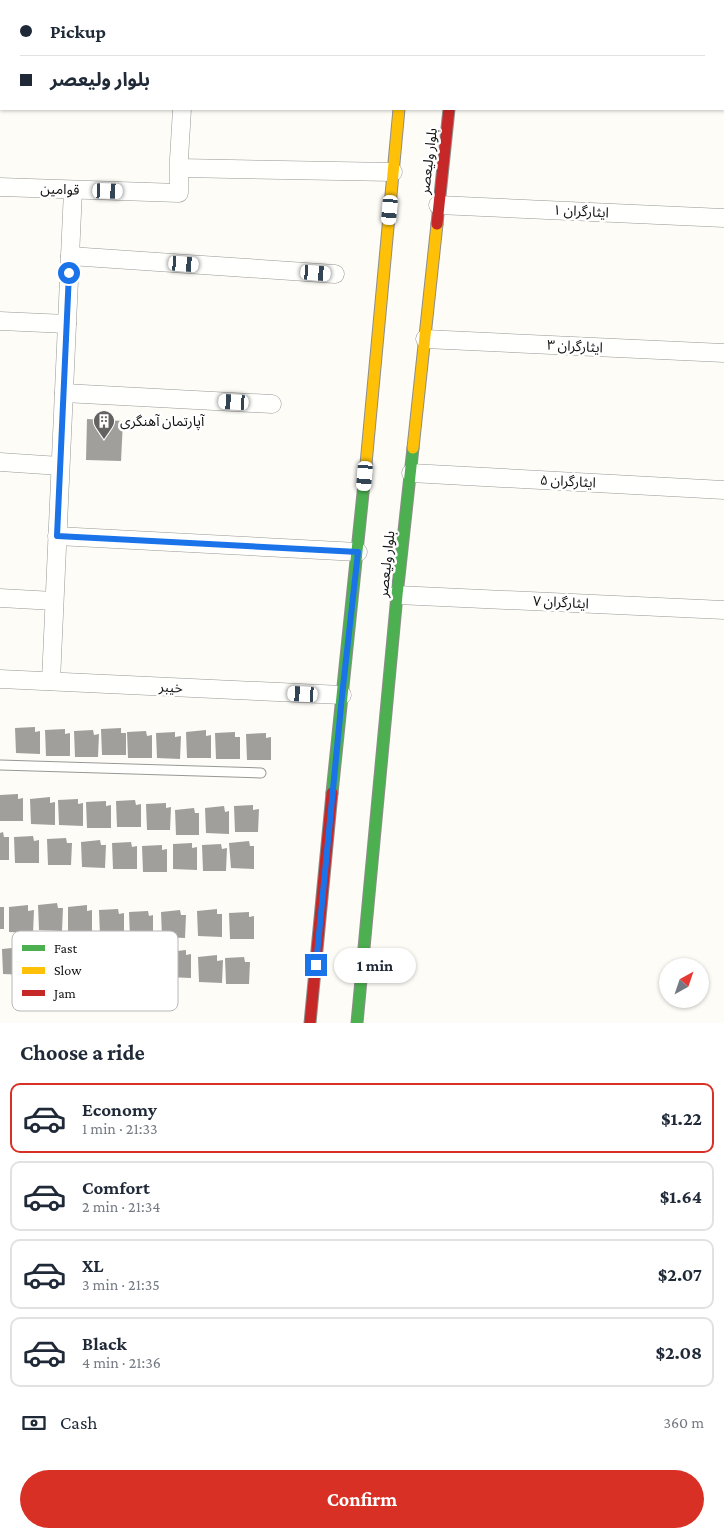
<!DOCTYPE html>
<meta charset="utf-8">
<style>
body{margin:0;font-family:"Crimson Pro","Noto Sans Arabic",serif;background:#f2f2f3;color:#1f2937;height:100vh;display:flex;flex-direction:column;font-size:19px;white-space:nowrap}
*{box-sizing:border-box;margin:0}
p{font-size:16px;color:#747a83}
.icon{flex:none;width:28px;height:28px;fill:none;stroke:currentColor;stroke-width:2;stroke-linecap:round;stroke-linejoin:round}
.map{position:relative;height:1023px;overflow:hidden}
.sheet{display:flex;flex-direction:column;background:#fff;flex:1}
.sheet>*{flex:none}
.guide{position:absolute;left:0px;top:0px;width:725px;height:110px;box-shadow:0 1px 4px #0004;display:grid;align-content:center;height:110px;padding:0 20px;background:#fff}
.needle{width:32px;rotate:40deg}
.controls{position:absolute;left:659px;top:958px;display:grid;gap:10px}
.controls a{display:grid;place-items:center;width:50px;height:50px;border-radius:50%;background:#fff;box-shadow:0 1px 4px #0004;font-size:25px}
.end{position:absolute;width:22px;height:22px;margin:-11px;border:6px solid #1a73e8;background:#fff;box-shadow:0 0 0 2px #fff}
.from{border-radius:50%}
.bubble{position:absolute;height:35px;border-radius:18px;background:#fff;box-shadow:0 1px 4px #0004;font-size:16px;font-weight:700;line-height:35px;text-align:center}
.car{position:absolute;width:15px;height:30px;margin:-15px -8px;border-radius:6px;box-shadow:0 0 4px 1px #0007;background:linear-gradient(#fff 24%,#345 0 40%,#fff 0 76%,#345 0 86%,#fff 0)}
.guide b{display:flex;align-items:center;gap:18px;height:48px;font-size:19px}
.guide b+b{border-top:1px solid #e0e1e3}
.guide i{width:12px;height:12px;background:#1f2937}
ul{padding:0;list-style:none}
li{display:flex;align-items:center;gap:15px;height:70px;margin:0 10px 8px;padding:0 10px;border:2px solid #e0e1e3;border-radius:10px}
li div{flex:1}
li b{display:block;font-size:19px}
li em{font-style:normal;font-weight:700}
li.selected{border-color:#d93025}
li>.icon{width:45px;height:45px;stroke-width:1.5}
h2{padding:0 20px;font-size:22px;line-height:60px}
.pay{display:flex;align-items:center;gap:12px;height:55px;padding:0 20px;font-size:19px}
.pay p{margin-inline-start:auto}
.button{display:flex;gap:10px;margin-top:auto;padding:10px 20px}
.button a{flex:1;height:58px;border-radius:30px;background:#d93025;color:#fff;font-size:20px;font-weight:700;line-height:58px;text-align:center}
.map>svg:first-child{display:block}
</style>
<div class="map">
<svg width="724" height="1023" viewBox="0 0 724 1023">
<rect width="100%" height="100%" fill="#fdfcf7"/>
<g fill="#a19f9c">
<path d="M87,419L123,421L121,461L86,460Z"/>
<path d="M35,727V732L40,731V754L16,753L15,728Z"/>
<path d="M121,728V733H126V755H102L101,729Z"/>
<path d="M65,729V734L70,733V756H46L45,730Z"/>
<path d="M93,730L94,735L99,734L98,757H75L74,731Z"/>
<path d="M206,730V736L211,735V758H187L186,732Z"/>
<path d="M146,731L147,736L152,735V758H128L127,732Z"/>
<path d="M175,732V737L181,736L180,759L157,758L156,733Z"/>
<path d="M235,732V737H240V759H216L215,733Z"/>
<path d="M266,733V738L271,737V760H247L246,734Z"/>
<path d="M18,794V799L23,798V821H0V795Z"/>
<path d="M50,797V803L55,802V825L31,824L30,799Z"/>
<path d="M78,799V804L83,803V826L59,825L58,800Z"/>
<path d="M135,800L136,805L141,804V827H117L116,801Z"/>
<path d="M106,801V806L111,805V828H87L86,802Z"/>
<path d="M166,803V808L171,807L170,830H147L146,804Z"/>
<path d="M253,805V810L259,809L258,832H235L234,806Z"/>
<path d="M224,806L225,812L229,811V834L206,833L205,808Z"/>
<path d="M194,808L195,813H199V835H176L175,810Z"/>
<path d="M3,832L4,837H9V860H0V833Z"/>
<path d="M33,836L34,841L39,840V863H15L14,837Z"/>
<path d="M66,838L67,843H72L71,865H48L47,839Z"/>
<path d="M100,840L101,845H106L105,868L82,867L81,842Z"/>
<path d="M249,841L250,846H254V869L231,868L229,843Z"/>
<path d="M131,842L132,847L137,846V869H113L112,843Z"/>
<path d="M192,843V848L197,847V870L173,869V844Z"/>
<path d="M221,844L222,849L227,848L226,871H203L202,845Z"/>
<path d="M162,845V850L167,849V872H143L142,846Z"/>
<path d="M57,903L58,908H63L62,931L39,930L38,905Z"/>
<path d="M28,905V911L34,910L33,933L9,932V907Z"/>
<path d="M87,905V911L92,910V933L68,932V907Z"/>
<rect x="0" y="907" width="4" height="22"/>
<path d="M118,909L119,914L124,913V936H100L99,910Z"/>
<path d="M217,909V914H222V937L198,936L197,911Z"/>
<path d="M180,910L181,915H186L185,938L162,937L161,912Z"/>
<path d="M148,911L149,916L153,915V938H130L129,912Z"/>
<path d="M249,912V917L254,916V939H230L229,913Z"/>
<path d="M22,947V952L46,951V956L51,955V952L71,950V956L76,955V978H52L51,963V978H27V975L3,974L2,949Z"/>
<path d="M186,950V955L191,954V978L167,977V952Z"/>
<path d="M217,955V961L223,960L222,983L199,982L198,957Z"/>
<path d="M244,957L245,962H250L249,984H226L225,958Z"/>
</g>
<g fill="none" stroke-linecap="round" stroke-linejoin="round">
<g stroke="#979795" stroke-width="11">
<path id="lane" d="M0,765L261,773"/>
</g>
<g stroke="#979795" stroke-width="19">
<g id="street">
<path d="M29,0V1"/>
<path d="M155,1V0"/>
<path d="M180,168L393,172"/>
<path d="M0,187L179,193V159L182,109"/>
<path d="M438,205L724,218"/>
<path d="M70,256L335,274"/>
<path d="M0,321L67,324"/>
<path d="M425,339L724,353"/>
<path d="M64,393L272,404"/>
<path d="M0,462L60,466"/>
<path d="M411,473L724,490"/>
<path d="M57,536L358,552"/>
<path d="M397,595L724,610"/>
<path d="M0,598L54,601"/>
<path d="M0,679L342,695"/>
<path d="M51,681L73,190"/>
</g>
</g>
<g stroke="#8e8d8b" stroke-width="13">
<g id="fast">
<path d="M409,0V1"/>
<path d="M461,0V1"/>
<path d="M0,27H1"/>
<path d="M332,793L366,464"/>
<path d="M357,1023L397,595L413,448"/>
</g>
</g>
<g stroke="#8e8d8b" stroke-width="13">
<g id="slow">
<path d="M413,448L437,224"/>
<path d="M366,464L399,109"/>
</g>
</g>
<g stroke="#8e8d8b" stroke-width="13">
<g id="jam">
<path d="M437,224L449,109"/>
<path d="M310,1023L332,793"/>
</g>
</g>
<use href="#lane" stroke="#fffffe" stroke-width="9"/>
<use href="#street" stroke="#fffffe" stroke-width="18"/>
<use href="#fast" stroke="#4caf50" stroke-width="11"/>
<use href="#slow" stroke="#ffc107" stroke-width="11"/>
<use href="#jam" stroke="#c62828" stroke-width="11"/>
</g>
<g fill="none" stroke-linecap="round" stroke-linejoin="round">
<path stroke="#1a73e8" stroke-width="6" d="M69,273L57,536L358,552L342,696L316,965"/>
</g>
<defs>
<g id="building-pin" transform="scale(1.125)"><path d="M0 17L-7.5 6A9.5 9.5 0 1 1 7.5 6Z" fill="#646362" stroke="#fff"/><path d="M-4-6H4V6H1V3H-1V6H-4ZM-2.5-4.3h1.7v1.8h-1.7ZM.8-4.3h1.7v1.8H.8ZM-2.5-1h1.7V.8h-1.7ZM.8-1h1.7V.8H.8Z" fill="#fff"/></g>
</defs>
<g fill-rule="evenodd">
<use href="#building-pin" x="104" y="421"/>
</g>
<g text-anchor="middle" stroke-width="5" stroke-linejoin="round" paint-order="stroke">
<g font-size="14" fill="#111" stroke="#fff">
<text transform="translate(428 161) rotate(-83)" y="5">بلوار ولیعصر</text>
<text transform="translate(60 189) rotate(2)" y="5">قوامین</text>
<text transform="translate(581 211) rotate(3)" y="5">ایثارگران ۱</text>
<text transform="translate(575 346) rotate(3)" y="5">ایثارگران ۳</text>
<text transform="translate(568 481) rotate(3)" y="5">ایثارگران ۵</text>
<text transform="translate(386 564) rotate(-84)" y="5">بلوار ولیعصر</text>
<text transform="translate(561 602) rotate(3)" y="5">ایثارگران ۷</text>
<text transform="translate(171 687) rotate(3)" y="5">خیبر</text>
</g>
<g font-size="14" fill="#111" stroke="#fff" text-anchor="start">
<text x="120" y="426">آپارتمان آهنگری</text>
</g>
</g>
<rect x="12" y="931" width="166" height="80" rx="8" fill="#fff" stroke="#b8b8b8" stroke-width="1"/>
<rect x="22" y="945" width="23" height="6" fill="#4caf50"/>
<rect x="22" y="967" width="23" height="7" fill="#ffc107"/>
<rect x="22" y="990" width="23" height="6" fill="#c62828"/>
<g font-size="14" fill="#111">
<text x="54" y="953">Fast</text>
<text x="54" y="975">Slow</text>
<text x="54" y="998">Jam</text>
</g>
</svg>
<div class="controls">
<a><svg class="needle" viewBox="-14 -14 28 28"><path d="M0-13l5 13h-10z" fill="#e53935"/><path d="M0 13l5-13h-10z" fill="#747a83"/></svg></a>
</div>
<i class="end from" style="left:69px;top:273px"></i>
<i class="end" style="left:316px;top:965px"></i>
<div class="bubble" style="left:334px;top:948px;width:82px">1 min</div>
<i class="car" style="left:108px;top:191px;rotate:92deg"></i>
<i class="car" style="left:390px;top:210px;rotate:185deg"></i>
<i class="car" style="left:184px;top:264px;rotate:94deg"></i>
<i class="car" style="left:316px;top:273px;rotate:94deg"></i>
<i class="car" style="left:234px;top:402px;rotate:273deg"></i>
<i class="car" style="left:365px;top:476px;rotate:185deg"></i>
<i class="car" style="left:303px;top:694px;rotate:273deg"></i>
<div class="guide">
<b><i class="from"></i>Pickup</b>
<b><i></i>بلوار ولیعصر</b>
</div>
</div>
<section class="sheet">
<h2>Choose a ride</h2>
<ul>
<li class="selected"><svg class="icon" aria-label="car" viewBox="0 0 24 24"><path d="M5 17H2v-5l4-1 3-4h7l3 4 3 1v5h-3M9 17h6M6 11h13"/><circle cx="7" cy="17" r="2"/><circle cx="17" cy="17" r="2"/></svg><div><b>Economy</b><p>1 min · 21:33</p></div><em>$1.22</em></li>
<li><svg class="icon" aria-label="car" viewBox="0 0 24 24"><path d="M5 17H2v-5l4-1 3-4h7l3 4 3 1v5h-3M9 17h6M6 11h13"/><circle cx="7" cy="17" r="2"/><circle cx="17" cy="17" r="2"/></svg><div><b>Comfort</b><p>2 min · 21:34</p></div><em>$1.64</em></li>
<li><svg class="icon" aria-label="car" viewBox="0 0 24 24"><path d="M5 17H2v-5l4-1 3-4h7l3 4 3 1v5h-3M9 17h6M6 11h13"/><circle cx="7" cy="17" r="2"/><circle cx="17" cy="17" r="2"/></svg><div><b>XL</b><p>3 min · 21:35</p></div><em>$2.07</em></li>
<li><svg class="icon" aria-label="car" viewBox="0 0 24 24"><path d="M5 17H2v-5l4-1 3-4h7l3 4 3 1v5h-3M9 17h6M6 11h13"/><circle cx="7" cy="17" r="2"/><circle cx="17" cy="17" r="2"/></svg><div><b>Black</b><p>4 min · 21:36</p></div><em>$2.08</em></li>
</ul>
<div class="pay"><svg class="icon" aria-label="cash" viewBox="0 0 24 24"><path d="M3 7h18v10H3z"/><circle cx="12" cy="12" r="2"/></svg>Cash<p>360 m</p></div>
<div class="button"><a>Confirm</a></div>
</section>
